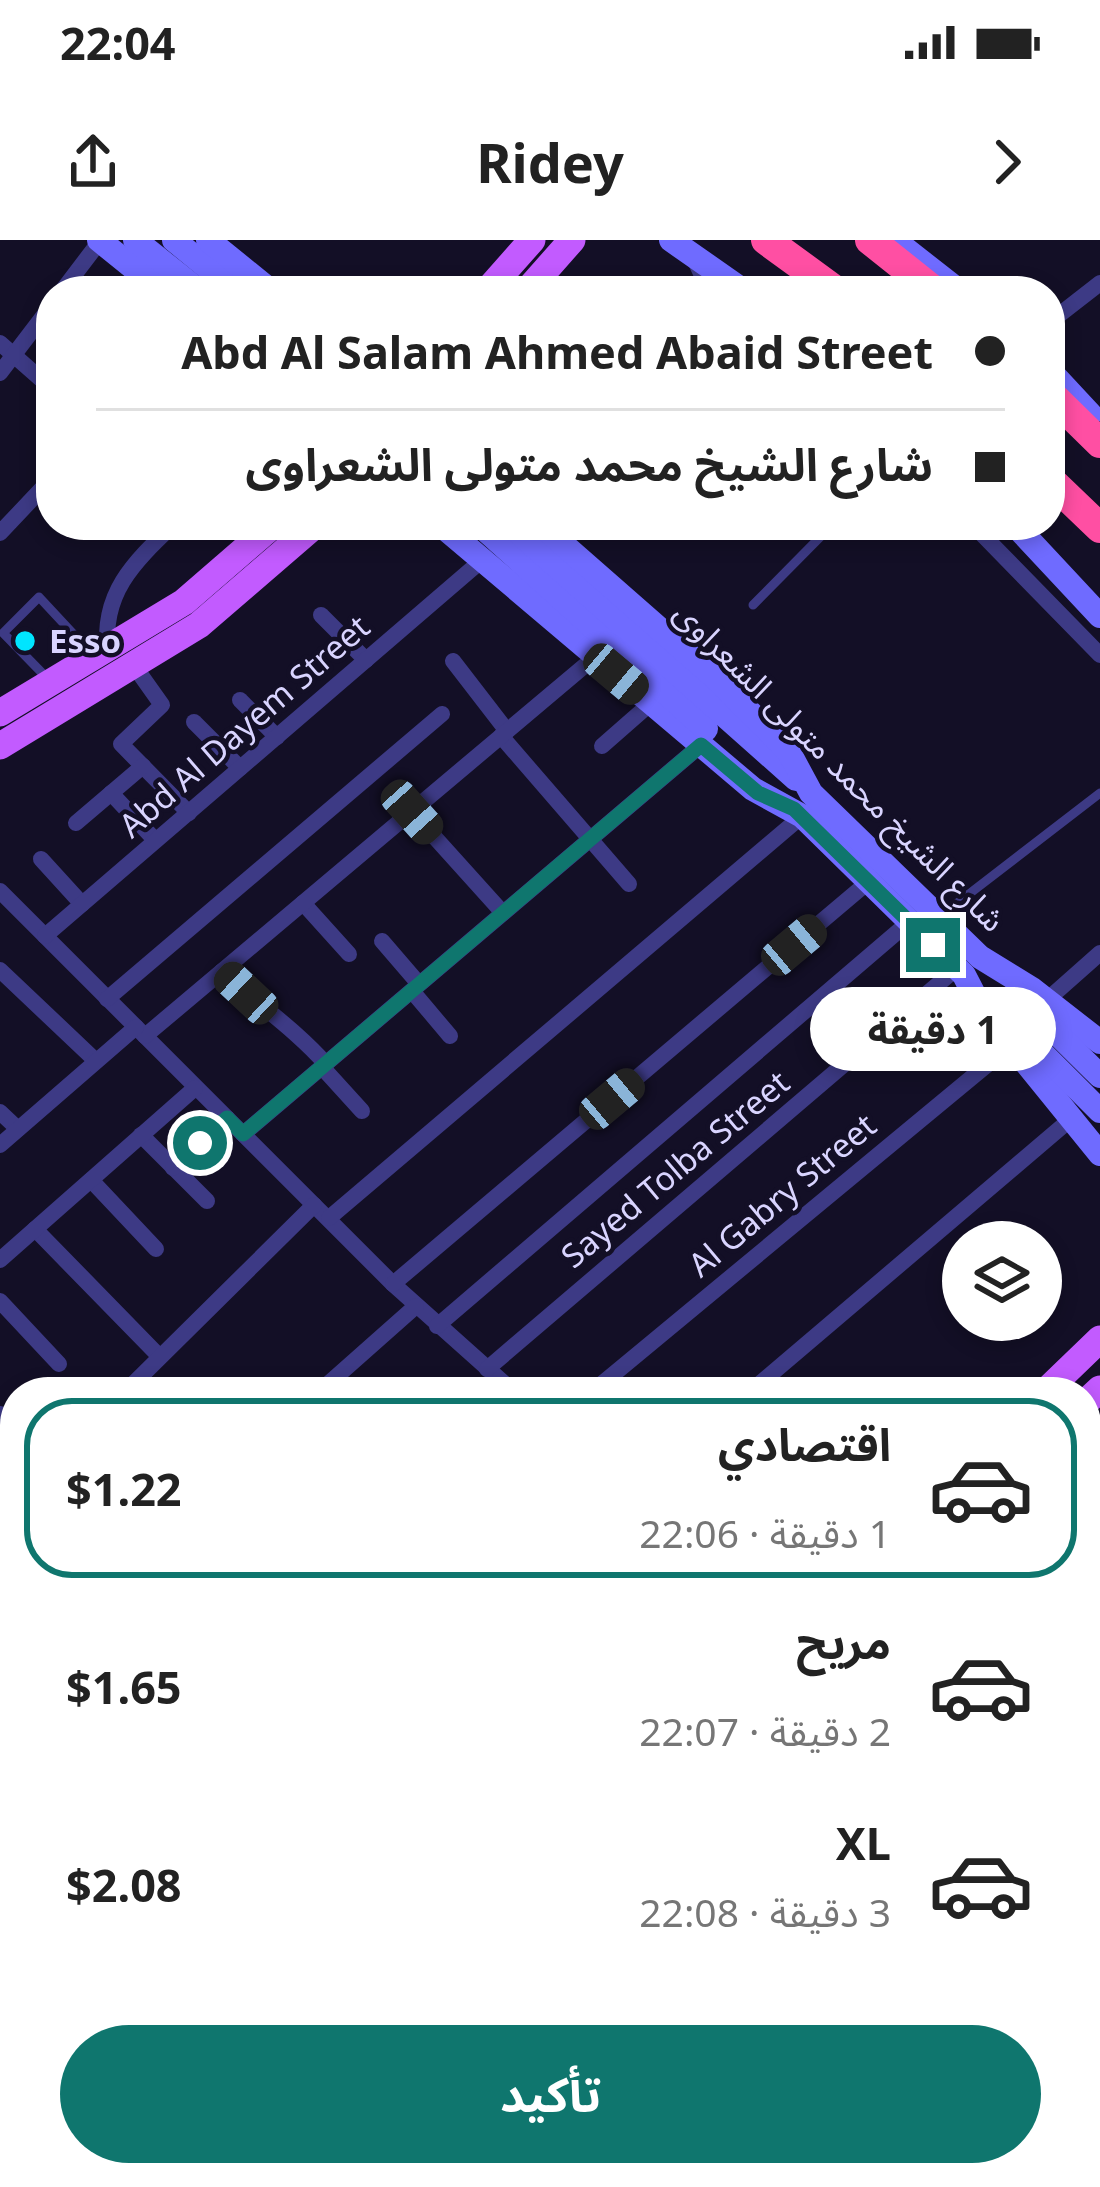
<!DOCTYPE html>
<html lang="ar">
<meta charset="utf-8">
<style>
body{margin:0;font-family:"Noto Sans","Noto Sans Arabic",sans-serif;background:#f6f6f6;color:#222;direction:rtl;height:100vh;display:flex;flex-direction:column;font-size:45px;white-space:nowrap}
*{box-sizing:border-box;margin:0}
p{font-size:39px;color:#767676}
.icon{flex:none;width:66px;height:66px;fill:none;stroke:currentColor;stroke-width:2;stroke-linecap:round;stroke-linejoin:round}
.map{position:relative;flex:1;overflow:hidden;direction:ltr}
.details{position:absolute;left:0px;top:1137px;width:1101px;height:810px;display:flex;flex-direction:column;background:#fff;border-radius:48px 48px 0 0;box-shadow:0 6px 18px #0003;direction:rtl}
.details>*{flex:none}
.top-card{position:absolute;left:36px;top:36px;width:1029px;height:264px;border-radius:48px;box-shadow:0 6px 18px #0003;direction:rtl;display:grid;align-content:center;height:264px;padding:0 60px;background:#fff}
.fabs{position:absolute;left:942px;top:981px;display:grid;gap:24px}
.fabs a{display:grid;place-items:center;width:120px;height:120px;border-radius:50%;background:#fff;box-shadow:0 6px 18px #0003;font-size:60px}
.end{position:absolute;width:54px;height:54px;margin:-27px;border:15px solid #0f766e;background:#fff;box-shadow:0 0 0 6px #fff}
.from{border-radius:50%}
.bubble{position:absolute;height:84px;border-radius:42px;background:#fff;box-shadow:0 6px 18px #0003;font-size:39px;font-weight:700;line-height:84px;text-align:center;direction:rtl}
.car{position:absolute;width:36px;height:72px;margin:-36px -18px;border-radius:15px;box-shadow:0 0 9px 3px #0007;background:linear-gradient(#222 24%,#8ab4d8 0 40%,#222 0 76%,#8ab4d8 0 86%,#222 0)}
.top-card b{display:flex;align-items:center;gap:42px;height:114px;font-size:45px}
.top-card b+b{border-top:3px solid #e0e0e0}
.top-card i{width:30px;height:30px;background:#222}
ul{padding:21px 0 0;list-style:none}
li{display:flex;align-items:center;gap:36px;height:180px;margin:0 24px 18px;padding:0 36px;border:6px solid transparent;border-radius:48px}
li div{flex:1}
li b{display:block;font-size:45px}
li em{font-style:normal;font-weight:700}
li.current{border-color:#0f766e}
li>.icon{width:108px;height:108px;stroke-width:1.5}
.primary-button{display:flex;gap:24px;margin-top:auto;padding:24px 60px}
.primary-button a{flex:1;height:138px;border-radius:72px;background:#0f766e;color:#fff;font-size:48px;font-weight:700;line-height:138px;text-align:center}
.status{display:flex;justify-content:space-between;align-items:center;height:84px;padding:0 60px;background:#fff;direction:ltr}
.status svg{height:33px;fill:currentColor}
header{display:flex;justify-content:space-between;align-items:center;height:156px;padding:0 60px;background:#fff;font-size:54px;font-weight:700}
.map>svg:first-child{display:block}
</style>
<div class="status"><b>22:04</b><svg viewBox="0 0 49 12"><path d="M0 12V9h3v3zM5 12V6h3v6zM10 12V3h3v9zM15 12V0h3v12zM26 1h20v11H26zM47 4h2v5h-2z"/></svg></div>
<header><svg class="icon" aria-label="forward" viewBox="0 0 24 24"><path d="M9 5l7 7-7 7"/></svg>Ridey<svg class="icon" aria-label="share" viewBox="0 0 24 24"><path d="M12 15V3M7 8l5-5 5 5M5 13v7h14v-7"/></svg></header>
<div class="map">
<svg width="1100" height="1947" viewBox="0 0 1100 1947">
<rect width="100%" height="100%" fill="#130f26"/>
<g fill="#241b47">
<path d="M0,1658L15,1680V1817L2,1825L12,1838L0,1846Z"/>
<path d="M15,1859V1932H139L123,1947H0V1869Z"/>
</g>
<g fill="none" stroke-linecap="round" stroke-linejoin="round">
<g stroke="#3d3a85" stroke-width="9">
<path d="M753,365L832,285"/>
<path d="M47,438L3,393L39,357L93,415"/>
<path d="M943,674L1100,553"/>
<path d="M1086,1472L1100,1481"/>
<path d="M1086,1533L1100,1520"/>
<path d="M1086,1663L1100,1650"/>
</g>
<g stroke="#3d3a85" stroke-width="16">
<path d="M693,16L709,51"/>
<path d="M62,51L100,1"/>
<path d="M1050,82L1100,43"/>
<path d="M0,103L51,148"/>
<path d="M0,133L51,66"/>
<path d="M973,285L1100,415"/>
<path d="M0,293L51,239"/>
<path d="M321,375L366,420"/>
<path d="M108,412C101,354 133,323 173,285"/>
<path d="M453,421L507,491"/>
<path d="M135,427L162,465L121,504L189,573"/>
<path d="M240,460L277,497"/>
<path d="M194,482L240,528"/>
<path d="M501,496L629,644"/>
<path d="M602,506L651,463"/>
<path d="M111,553L155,600"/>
<path d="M412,572L503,673"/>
<path d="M76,583L143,526"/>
<path d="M41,619L82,664"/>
<path d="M0,651L393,1044L514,1152"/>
<path d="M303,663L349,714"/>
<path d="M45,696L481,321"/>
<path d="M382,701L419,744"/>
<path d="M0,730L96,821"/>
<path d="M222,731C257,764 294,788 326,824"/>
<path d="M412,751L450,796"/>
<path d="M107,759L442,474"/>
<path d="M1047,760L1100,713"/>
<path d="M145,796L595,417"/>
<path d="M322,827L362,871"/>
<path d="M0,872L18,889"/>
<path d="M243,894L701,505"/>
<path d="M141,895L207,961"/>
<path d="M0,905L136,787"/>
<path d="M173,928L227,878"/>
<path d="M91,940L156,1009"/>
<path d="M329,978L802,576"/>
<path d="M35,989L160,1117"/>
<path d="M0,1020L195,848"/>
<path d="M393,1044L867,643"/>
<path d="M0,1061L59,1124"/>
<path d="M437,1086L909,682"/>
<path d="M487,1129L957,728"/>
<path d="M125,1152L314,965"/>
<path d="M319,1152L416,1066"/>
<path d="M592,1152L1011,805"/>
<path d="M750,1152L1072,878"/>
<path d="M0,1174L15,1192"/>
<path d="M0,1273L15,1258"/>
<path d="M1086,1400L1100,1408"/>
<path d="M0,1436L15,1423"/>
<path d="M0,1568L15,1556"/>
<path d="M0,1651L15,1638"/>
<path d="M1086,1773L1100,1781"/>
<path d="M443,1932L466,1947"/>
<path d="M638,1932L665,1947"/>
<path d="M784,1932L811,1947"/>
<path d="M951,1932L978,1947"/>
</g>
<g stroke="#6f6bff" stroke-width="24">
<path d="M99,0L162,51"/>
<path d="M135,0L199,51"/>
<path d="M174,0L236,51"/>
<path d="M208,0L271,51"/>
<path d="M671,0L744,51"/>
<path d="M894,0L959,51"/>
<path d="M1050,131L1090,174"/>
<path d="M441,285L753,549L802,576L964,735L980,766L1100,914"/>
<path d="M480,285L706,489"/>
<path d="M510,285L796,539"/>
<path d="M541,285L720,442L789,512L811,553L980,717L1032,749L1100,802"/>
<path d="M1015,285L1100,376"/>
<path d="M1016,753L1100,836"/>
<path d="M1004,775L1100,871"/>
</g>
<g stroke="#c25bff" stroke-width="27">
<path d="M487,51L532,0"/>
<path d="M527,51L572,0"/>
<path d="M0,473L184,362L273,285"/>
<path d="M0,506L199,385L315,285"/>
<path d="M1045,1152L1100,1099"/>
<path d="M1086,1162L1100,1149"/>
<path d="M202,1947L217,1932"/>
<path d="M261,1947L277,1932"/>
</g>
<g stroke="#ff4fa3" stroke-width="30">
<path d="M766,0L836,51"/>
<path d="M870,0L934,51"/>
<path d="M1050,154L1100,203"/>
<path d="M1050,240L1100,288"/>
</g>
</g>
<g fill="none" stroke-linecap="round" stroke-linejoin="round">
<path stroke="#0f766e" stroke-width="15" d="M200,903L227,878L243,894L701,505L758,553L794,569L933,705"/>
</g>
<circle fill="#00e5ff" stroke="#130f26" stroke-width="4.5" cx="25" cy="401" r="12"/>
<g text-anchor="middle" stroke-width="9" stroke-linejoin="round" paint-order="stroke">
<g font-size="33" font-weight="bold" fill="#d9d4ff" stroke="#130f26" text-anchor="start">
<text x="49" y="413">Esso</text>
</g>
<g font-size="33" fill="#d9d4ff" stroke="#130f26">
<text transform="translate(244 486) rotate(-41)" y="12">Abd Al Dayem Street</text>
<text transform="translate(840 526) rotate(45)" y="12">شارع الشيخ محمد متولى الشعراوى</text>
<text transform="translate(675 929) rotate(-40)" y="12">Sayed Tolba Street</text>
<text transform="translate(782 955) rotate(-40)" y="12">Al Gabry Street</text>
</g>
</g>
</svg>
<div class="fabs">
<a><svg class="icon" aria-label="layers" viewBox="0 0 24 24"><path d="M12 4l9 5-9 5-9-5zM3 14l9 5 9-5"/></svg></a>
</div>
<i class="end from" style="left:200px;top:903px"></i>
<i class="end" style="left:933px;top:705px"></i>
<div class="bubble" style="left:810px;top:747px;width:246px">1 دقيقة</div>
<i class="car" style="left:616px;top:434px;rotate:130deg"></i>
<i class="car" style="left:412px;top:572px;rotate:138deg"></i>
<i class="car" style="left:794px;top:705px;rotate:50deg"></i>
<i class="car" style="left:246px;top:753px;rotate:313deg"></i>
<i class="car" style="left:612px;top:859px;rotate:50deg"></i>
<div class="top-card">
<b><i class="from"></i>Abd Al Salam Ahmed Abaid Street</b>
<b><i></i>شارع الشيخ محمد متولى الشعراوى</b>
</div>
<section class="details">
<ul>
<li class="current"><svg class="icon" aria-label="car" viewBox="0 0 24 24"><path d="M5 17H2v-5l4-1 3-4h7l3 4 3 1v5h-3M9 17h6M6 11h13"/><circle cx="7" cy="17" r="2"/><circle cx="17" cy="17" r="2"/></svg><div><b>اقتصادي</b><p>1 دقيقة · 22:06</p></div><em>$1.22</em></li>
<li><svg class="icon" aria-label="car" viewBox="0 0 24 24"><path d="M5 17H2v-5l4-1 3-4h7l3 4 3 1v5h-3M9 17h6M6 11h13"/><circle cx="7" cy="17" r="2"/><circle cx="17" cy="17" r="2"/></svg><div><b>مريح</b><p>2 دقيقة · 22:07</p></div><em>$1.65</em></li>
<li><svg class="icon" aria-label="car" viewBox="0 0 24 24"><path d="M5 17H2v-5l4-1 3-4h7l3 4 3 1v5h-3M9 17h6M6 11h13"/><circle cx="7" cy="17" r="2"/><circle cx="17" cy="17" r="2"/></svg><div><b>XL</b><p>3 دقيقة · 22:08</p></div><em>$2.08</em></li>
</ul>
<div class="primary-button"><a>تأكيد</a></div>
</section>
</div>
